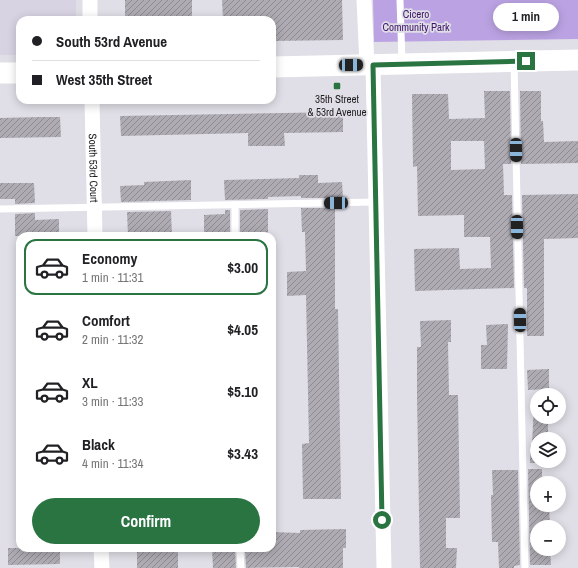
<!DOCTYPE html>
<meta charset="utf-8">
<style>
body{margin:0;font-family:"Archivo Narrow",sans-serif;background:#f2f2f2;color:#202124;height:100vh;display:flex;flex-direction:column;font-size:15px;white-space:nowrap}
*{box-sizing:border-box;margin:0}
p{font-size:13px;color:#757577}
.icon{flex:none;width:22px;height:22px;fill:none;stroke:currentColor;stroke-width:2;stroke-linecap:round;stroke-linejoin:round}
.map{position:relative;flex:1;overflow:hidden}
.sheet{position:absolute;left:16px;top:232px;width:260px;height:320px;display:flex;flex-direction:column;background:#fff;border-radius:12px;box-shadow:0 2px 10px #0003}
.sheet>*{flex:none}
.guide{position:absolute;left:16px;top:16px;width:260px;height:88px;border-radius:12px;box-shadow:0 2px 10px #0003;display:grid;align-content:center;height:88px;padding:0 16px;background:#fff}
.controls{position:absolute;left:530px;top:388px;display:grid;gap:8px}
.controls a{display:grid;place-items:center;width:36px;height:36px;border-radius:50%;background:#fff;box-shadow:0 2px 10px #0003;font-size:20px}
.end{position:absolute;width:18px;height:18px;margin:-9px;border:5px solid #2a7442;background:#fff;box-shadow:0 0 0 2px #fff}
.from{border-radius:50%}
.bubble{position:absolute;height:28px;border-radius:14px;background:#fff;box-shadow:0 2px 10px #0003;font-size:13px;font-weight:700;line-height:28px;text-align:center}
.car{position:absolute;width:12px;height:24px;margin:-12px -6px;border-radius:5px;box-shadow:0 0 3px 1px #0007;background:linear-gradient(#222 24%,#8ab4d8 0 40%,#222 0 76%,#8ab4d8 0 86%,#222 0)}
.guide b{display:flex;align-items:center;gap:14px;height:38px;font-size:15px}
.guide b+b{border-top:1px solid #e0e0e0}
.guide i{width:10px;height:10px;background:#202124}
ul{padding:7px 0 0;list-style:none}
li{display:flex;align-items:center;gap:12px;height:56px;margin:0 8px 6px;padding:0 8px;border:2px solid transparent;border-radius:12px}
li div{flex:1}
li b{display:block;font-size:15px}
li em{font-style:normal;font-weight:700}
li.active{border-color:#2a7442}
li>.icon{width:36px;height:36px;stroke-width:1.5}
.action{display:flex;gap:8px;margin-top:auto;padding:8px 16px}
.action a{flex:1;height:46px;border-radius:24px;background:#2a7442;color:#fff;font-size:16px;font-weight:700;line-height:46px;text-align:center}
.map>svg:first-child{display:block}
</style>
<div class="map">
<svg width="578" height="568" viewBox="0 0 578 568">
<defs>
<pattern id="building-hatch" width="6" height="6" patternUnits="userSpaceOnUse"><rect width="6" height="6" fill="#aeabb3"/><path d="M-1 1l2-2M0 6l6-6M5 7l2-2" fill="none" stroke="#8d8b91"/></pattern>
</defs>
<rect width="100%" height="100%" fill="#e0dee6"/>
<path fill="#d8d3e3" d="M0,0H76V20H20V55H0Z"/>
<path fill="#bba3e3" d="M373,0H578V39L374,42Z"/>
<g fill="url(#building-hatch)" fill-rule="evenodd">
<rect x="125" y="0" width="67" height="20"/>
<path d="M222,0H342L343,40L272,41V20H223Z"/>
<path d="M484,91H510L511,164H503L504,195H512L514,288L415,291L414,249L459,248L460,269L491,268L490,237H464V215L418,216L417,166L413,167L412,94H448L449,119L485,118ZM451,141H484L485,169L451,170Z"/>
<path d="M520,91H541V121H543L544,142L578,141V163L521,164Z"/>
<path d="M343,112V132L284,133L285,146H248V133L121,136L120,116Z"/>
<path d="M41,117H60L61,137L0,138V118Z"/>
<path d="M299,175H318V183L342,182L343,198H301V196L268,197V199L225,200L224,180L299,178Z"/>
<path d="M191,180V200L121,202L120,186L144,185V182Z"/>
<path d="M0,183H34L35,203L15,204V199H0Z"/>
<path d="M578,194V238L544,239V336H527V288H524L522,195Z"/>
<path d="M301,208H335V309H338L341,499H303L302,444L309,443L306,295L287,296V272L306,271L305,232H302Z"/>
<path d="M268,209V234H240V210Z"/>
<path d="M225,210H230V234H204V215L225,214Z"/>
<path d="M171,211L172,236H128L127,212Z"/>
<path d="M35,213V220L59,219V236H15V214Z"/>
<path d="M451,320V342H448L449,395H458L460,518H446V548H457L456,568H420L417,396V347H421L420,321Z"/>
<path d="M508,324L507,369H481V345H487L486,325Z"/>
<path d="M549,369V389L528,390L527,370Z"/>
<path d="M534,403H537V417H546V420H548V437H546V439H537V461H547V463H530V445H532Z"/>
<path d="M528,469H542V483H537V505H549L550,527H537V549H550L551,565H530Z"/>
<path d="M492,470H518L520,565L514,566V568H499L498,542H492L491,495H493Z"/>
<path d="M346,529V548H343V568H299V567L246,568L245,548H272V532L300,533V530Z"/>
<path d="M8,548H60V564L8,565Z"/>
<rect x="137" y="548" width="41" height="20"/>
<path d="M212,548H235L236,568H213Z"/>
</g>
<g fill="none" stroke-linecap="round" stroke-linejoin="round">
<g stroke="#fff" stroke-width="7">
<path d="M400,0L402,62"/>
<path d="M514,62L525,568"/>
<path d="M235,205V236"/>
<path d="M0,209L376,202"/>
<path d="M240,548L241,568"/>
</g>
<g stroke="#fff" stroke-width="15">
<path d="M90,0V20"/>
<path d="M364,0L367,65"/>
<path d="M373,65L384,568"/>
<path id="s1" d="M92,100L95,236"/>
<path d="M101,548L102,568"/>
</g>
<g stroke="#fff" stroke-width="21">
<path d="M272,67L578,60"/>
<path d="M0,73H20"/>
</g>
</g>
<g fill="none" stroke-linecap="round" stroke-linejoin="round">
<path stroke="#2a7442" stroke-width="5" d="M382,520L373,65L526,61"/>
</g>
<rect fill="#2a7442" stroke="#e0dee6" stroke-width="1.5" x="333" y="82" width="8" height="8" rx="2"/>
<g text-anchor="middle" stroke-width="3.5" stroke-linejoin="round" paint-order="stroke">
<g font-size="11" fill="#3d1467" stroke="#e0dee6">
<text x="416" y="18">Cicero<tspan x="416" dy="13">Community Park</tspan></text>
</g>
<g font-size="11" fill="#1f1e21" stroke="#e0dee6">
<text x="337" y="103">35th Street<tspan x="337" dy="13">&amp; 53rd Avenue</tspan></text>
</g>
<g font-size="11" fill="#1f1e21" stroke="#e0dee6">
<text dy="4" stroke="none"><textPath href="#s1" startOffset="68">South 53rd Court</textPath></text>
</g>
</g>
</svg>
<div class="controls">
<a><svg class="icon" aria-label="locate" viewBox="0 0 24 24"><circle cx="12" cy="12" r="6"/><path d="M12 2v4M12 18v4M2 12h4M18 12h4"/></svg></a>
<a><svg class="icon" aria-label="layers" viewBox="0 0 24 24"><path d="M12 4l9 5-9 5-9-5zM3 14l9 5 9-5"/></svg></a>
<a>+</a>
<a>−</a>
</div>
<i class="end from" style="left:382px;top:520px"></i>
<i class="end" style="left:526px;top:61px"></i>
<div class="bubble" style="left:493px;top:3px;width:66px">1 min</div>
<i class="car" style="left:351px;top:65px;rotate:89deg"></i>
<i class="car" style="left:516px;top:150px;rotate:179deg"></i>
<i class="car" style="left:336px;top:203px;rotate:269deg"></i>
<i class="car" style="left:517px;top:227px;rotate:179deg"></i>
<i class="car" style="left:520px;top:320px;rotate:359deg"></i>
<div class="guide">
<b><i class="from"></i>South 53rd Avenue</b>
<b><i></i>West 35th Street</b>
</div>
<section class="sheet">
<ul>
<li class="active"><svg class="icon" aria-label="car" viewBox="0 0 24 24"><path d="M5 17H2v-5l4-1 3-4h7l3 4 3 1v5h-3M9 17h6M6 11h13"/><circle cx="7" cy="17" r="2"/><circle cx="17" cy="17" r="2"/></svg><div><b>Economy</b><p>1 min · 11:31</p></div><em>$3.00</em></li>
<li><svg class="icon" aria-label="car" viewBox="0 0 24 24"><path d="M5 17H2v-5l4-1 3-4h7l3 4 3 1v5h-3M9 17h6M6 11h13"/><circle cx="7" cy="17" r="2"/><circle cx="17" cy="17" r="2"/></svg><div><b>Comfort</b><p>2 min · 11:32</p></div><em>$4.05</em></li>
<li><svg class="icon" aria-label="car" viewBox="0 0 24 24"><path d="M5 17H2v-5l4-1 3-4h7l3 4 3 1v5h-3M9 17h6M6 11h13"/><circle cx="7" cy="17" r="2"/><circle cx="17" cy="17" r="2"/></svg><div><b>XL</b><p>3 min · 11:33</p></div><em>$5.10</em></li>
<li><svg class="icon" aria-label="car" viewBox="0 0 24 24"><path d="M5 17H2v-5l4-1 3-4h7l3 4 3 1v5h-3M9 17h6M6 11h13"/><circle cx="7" cy="17" r="2"/><circle cx="17" cy="17" r="2"/></svg><div><b>Black</b><p>4 min · 11:34</p></div><em>$3.43</em></li>
</ul>
<div class="action"><a>Confirm</a></div>
</section>
</div>
